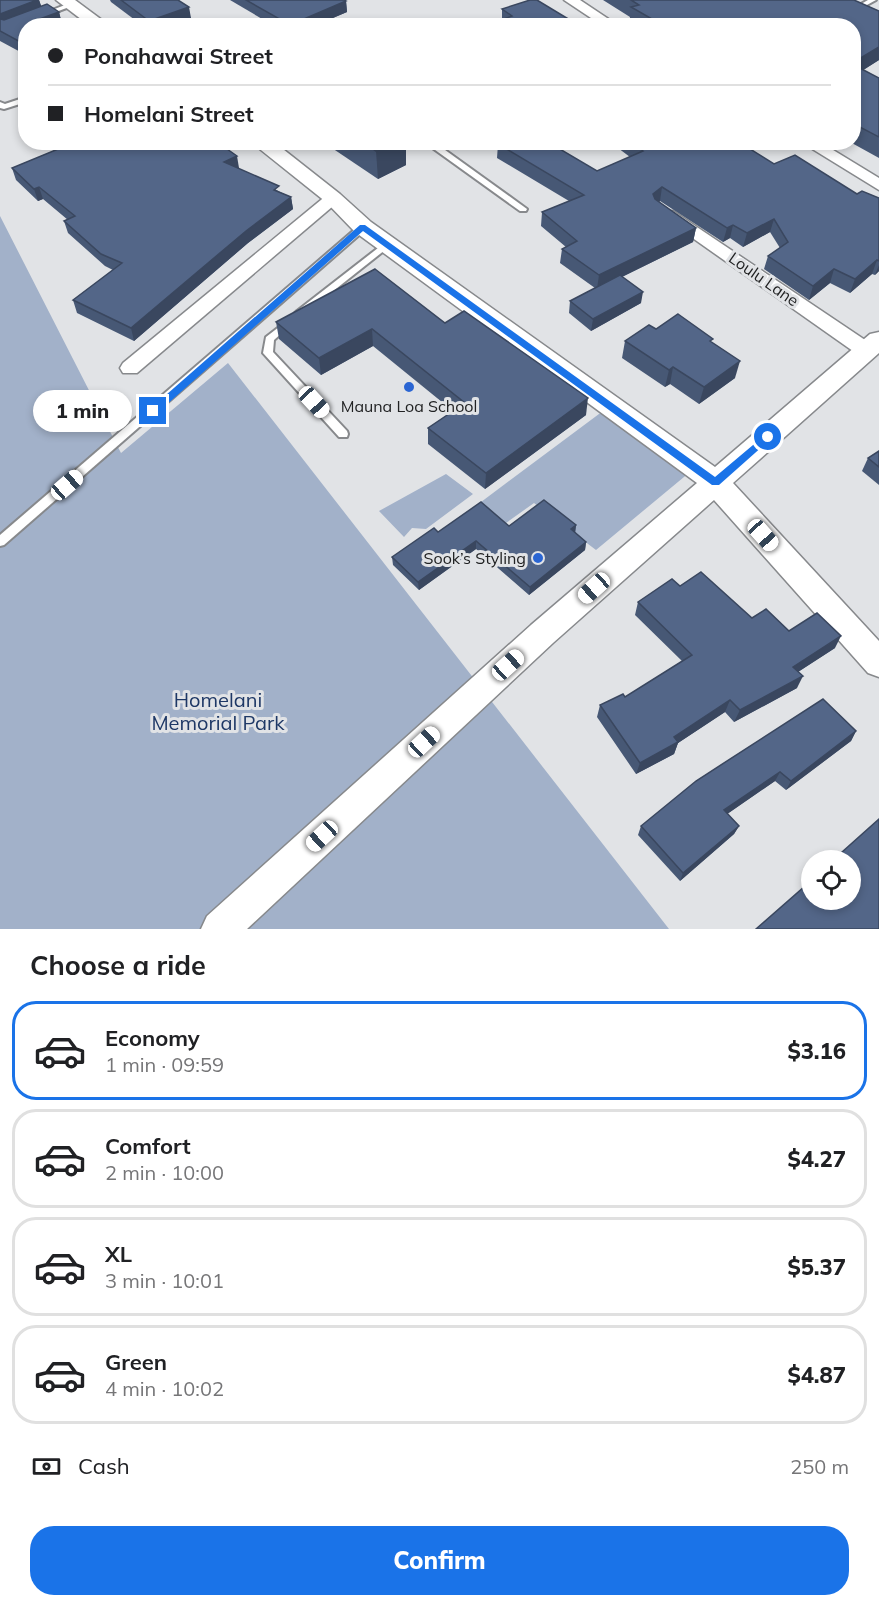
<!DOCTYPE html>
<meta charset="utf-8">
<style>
body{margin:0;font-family:Mulish,sans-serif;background:#f2f2f2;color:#202124;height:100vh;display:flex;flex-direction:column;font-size:22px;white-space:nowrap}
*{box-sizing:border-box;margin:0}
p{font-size:20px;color:#757577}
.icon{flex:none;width:33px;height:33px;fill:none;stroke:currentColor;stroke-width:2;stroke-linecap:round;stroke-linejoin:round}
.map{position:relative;height:929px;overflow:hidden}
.drawer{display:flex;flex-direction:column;background:#fff;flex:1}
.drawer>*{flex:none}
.top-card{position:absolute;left:18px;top:18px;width:843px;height:132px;border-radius:24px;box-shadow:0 3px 9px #0003;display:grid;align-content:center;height:132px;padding:0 30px;background:#fff}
.tools{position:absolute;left:801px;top:850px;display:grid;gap:12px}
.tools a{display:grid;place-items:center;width:60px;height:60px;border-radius:50%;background:#fff;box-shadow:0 3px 9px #0003;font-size:30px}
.end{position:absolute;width:27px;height:27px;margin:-14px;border:8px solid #1a73e8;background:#fff;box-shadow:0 0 0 3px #fff}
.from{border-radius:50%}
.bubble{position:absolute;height:42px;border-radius:21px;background:#fff;box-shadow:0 3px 9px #0003;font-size:20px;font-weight:800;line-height:42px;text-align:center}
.car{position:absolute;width:18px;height:36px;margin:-18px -9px;border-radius:8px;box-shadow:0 0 4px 2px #0007;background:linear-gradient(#fff 24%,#345 0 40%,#fff 0 76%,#345 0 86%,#fff 0)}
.top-card b{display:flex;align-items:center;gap:21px;height:57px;font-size:22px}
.top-card b+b{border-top:2px solid #e0e0e0}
.top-card i{width:15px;height:15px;background:#202124}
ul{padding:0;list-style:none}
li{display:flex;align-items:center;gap:18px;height:99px;margin:0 12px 9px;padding:0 18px;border:3px solid #e0e0e0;border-radius:24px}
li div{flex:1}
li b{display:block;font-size:22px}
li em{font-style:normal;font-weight:800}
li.current{border-color:#1a73e8}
li>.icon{width:54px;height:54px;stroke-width:1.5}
h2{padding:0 30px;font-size:27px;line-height:72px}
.pay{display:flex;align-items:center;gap:15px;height:66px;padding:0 30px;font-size:22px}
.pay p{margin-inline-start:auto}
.cta{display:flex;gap:12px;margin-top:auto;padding:12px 30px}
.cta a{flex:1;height:69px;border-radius:24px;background:#1a73e8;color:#fff;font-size:24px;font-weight:800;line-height:69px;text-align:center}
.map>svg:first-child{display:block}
</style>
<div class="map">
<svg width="879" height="929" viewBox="0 0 879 929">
<rect width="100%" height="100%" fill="#e1e3e6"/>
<g fill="#a2b1c9">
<path d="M0,216L121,453L228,363L669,929H0Z"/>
<path d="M603,411L690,472L596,550L534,503L506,523L481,502Z"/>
<path d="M446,474L473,494L426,529L412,528L404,537L379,511Z"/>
</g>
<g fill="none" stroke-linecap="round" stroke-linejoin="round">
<g stroke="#87898c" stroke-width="4">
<g id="service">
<path d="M868,0H876L854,12L849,11Z"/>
<path d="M70,3L73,5L72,6L45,16L42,14Z"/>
<path d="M26,97V102L4,109L0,108V102L5,104Z"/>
<path d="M424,142H434L527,209L526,211H520Z"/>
<path d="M363,224L367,227L366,229L4,545L0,546V535L360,225Z"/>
<path d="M387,241L390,242V246L303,315H297L295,313L297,311Z"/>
<path d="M288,320L293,323L274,340L273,352L347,431L348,434L347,437H339L263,353L266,337Z"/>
</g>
</g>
<g stroke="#87898c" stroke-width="3">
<g id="minor">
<path d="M564,0H580L619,26H603Z"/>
<path d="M801,142H820L879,178V190Z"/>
<path d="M333,193L341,198L339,201L137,373H123L120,368L123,363L327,195Z"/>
<path d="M673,211L874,346L877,351L874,356H860L667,220L665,216L667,212Z"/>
</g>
</g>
<g stroke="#87898c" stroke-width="3">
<g id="tertiary">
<path d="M56,0H75L110,26H90Z"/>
<path d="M251,142H274L340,194L371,222L715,467L870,334L879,332V353L733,483L879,641V677L868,673L714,500L553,643L247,929H201L207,916L531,625L697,483L355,232L326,202Z"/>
</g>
</g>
<use href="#service" fill="#fff" fill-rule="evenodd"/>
<use href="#minor" fill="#fff" fill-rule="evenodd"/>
<use href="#tertiary" fill="#fff" fill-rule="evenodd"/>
</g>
<g fill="#475875">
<path d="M0,0H39L41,6L59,12L62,24L26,26V55L0,41Z"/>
<path d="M110,0H178L191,18L169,26H143L111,2Z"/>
<path d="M230,0H344L346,1L347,12L314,26H274Z"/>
<path d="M603,0H854L879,11V60L863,70L879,78V158L850,142H854V26H631L629,24L630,17Z"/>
<path d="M502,9L575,23V26H485L502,20Z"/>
<path d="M68,142H217L239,168H238L280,192L291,197L293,209L248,243L134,341L77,313L73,300L113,270L105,266L68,233L64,221L68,220L43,199L38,201L16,180L12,168L70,144Z"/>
<path d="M323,142H406V165L378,179Z"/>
<path d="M610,142H739L774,164L857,194L879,198V271L875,275L872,274L850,293L830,283L809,300L764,269L768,256L780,248L770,232L743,247L730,238L723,242L660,201L659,202L696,228L693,242L622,277L641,303L591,331L569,313L570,301L595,288L560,263L562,249L566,247L541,226L542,212L569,201L497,158L498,144L597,171L630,157Z"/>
<path d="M276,322L445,323L586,415L485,489L428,444V428L453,411L373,346L321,375L279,339Z"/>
<path d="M656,329L712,343L735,378L699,404L670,384L665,387L622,358L625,341Z"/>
<path d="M879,451V485L862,471L868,458Z"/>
<path d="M576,525L575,533L586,542L585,550L529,595L476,549L419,590L393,565L392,557L438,532L509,526Z"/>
<path d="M680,586L752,618L835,648L798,672L797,688L734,722L725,712L678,743L674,754L636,774L597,717L600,705L625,697L682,661L635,615L638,602Z"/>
<path d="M856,731L851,741L786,790L775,781L727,814L739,826L734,834L680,881L638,835L641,826Z"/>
</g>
<g fill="#3a475f">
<path d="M37,0H39L43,11L0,26V14Z"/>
<path d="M346,1L347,12L314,26H290V25Z"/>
<path d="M189,7L191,18L169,26H150L149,21Z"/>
<path d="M59,12L62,24L59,26H39L37,20Z"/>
<path d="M879,47V60L854,76V62Z"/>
<path d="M393,142H406V165L378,179L376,151Z"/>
<path d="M237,156L239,168L226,174L224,162Z"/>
<path d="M39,187L43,199L38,201L34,189Z"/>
<path d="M662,187L660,201L651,207L653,194Z"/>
<path d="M291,197L293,209L248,243L134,341L131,328L246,231Z"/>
<path d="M774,219L770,232L743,247L747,233Z"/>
<path d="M733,225L730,238L723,242L727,228Z"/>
<path d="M696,228L693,242L597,289L599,275Z"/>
<path d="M877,260L872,274L850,293L855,279Z"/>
<path d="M879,265V271L875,275Z"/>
<path d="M834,269L830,283L809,300L813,286Z"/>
<path d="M643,292L641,303L591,331L593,319Z"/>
<path d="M372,329L373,346L321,375L319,358Z"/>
<path d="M740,361L735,378L699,404L704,387Z"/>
<path d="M673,367L670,384L665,387L669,370Z"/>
<path d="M588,398L586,415L485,489L486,473Z"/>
<path d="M576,525L575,533L571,529Z"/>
<path d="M476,541V549L419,590L418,582Z"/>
<path d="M586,542L585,550L529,595L530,587Z"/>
<path d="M841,636L835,648L787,679L793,667Z"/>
<path d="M803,676L797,688L734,722L740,710Z"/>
<path d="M730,700L725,712L678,743L674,754L636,774L640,763L674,737Z"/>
<path d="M856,731L851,741L786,790L791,781Z"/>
<path d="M780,772L775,781L720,819L724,810Z"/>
<path d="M739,826L734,834L680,881L683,873Z"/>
</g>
<g fill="#536688" stroke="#3a475f" stroke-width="1.5">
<path d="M0,0H37L0,14Z"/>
<path d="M121,0H178L189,7L149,21Z"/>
<path d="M246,0H344L346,1L290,25Z"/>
<path d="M530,0H537L575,23L569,26H485L512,16L502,9Z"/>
<path d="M631,0H854L879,11V47L854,62V26H664L631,7L639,5Z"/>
<path d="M47,4L59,12L37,20L47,26H26V44H24L0,31V19L4,20Z"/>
<path d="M854,65L879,78V137L854,124Z"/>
<path d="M75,142H217L237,156L224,162L279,186L274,190L291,197L246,231L131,328L73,300L122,263L101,254L64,221L75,216L39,187L34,189L12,168Z"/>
<path d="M363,142H393L376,151Z"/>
<path d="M501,142H548L597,171L643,151L631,142H739L774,164L795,155L857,194L862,191L879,198V261L877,260L855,279L834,269L813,286L768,256L788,242L774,219L747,233L733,225L727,228L662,187L653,194L655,199L696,228L599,275L562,249L577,241L542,212L584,195L498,144Z"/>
<path d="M375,269L445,323L464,311L588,398L486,473L428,428L465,403L372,329L319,358L276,322Z"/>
<path d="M620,275L643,292L593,319L570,301Z"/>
<path d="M678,314L713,339L710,341L740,361L704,387L673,367L669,370L625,341L649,325L656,329Z"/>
<path d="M879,451V467L868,458Z"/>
<path d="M544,500L576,525L571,529L586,542L530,587L476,541L418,582L392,557L434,528L438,532L481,502L509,526Z"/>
<path d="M701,572L752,618L766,609L789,631L817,613L841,636L793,667L803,676L740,710L730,700L674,737L678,742L640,763L600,705L623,694L625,697L692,655L638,602L672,579L680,586Z"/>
<path d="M823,699L856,731L791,781L780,772L724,810L739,826L683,873L641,826L696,781Z"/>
<path d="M879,819V929H756L812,880V900H850V861H832Z"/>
</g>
<path fill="#1a73e8" d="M360,225H365L715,477L765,435L773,437L719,485H712L363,231L156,414H150V409Z"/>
<g fill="#2a65d3" stroke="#e1e3e6" stroke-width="2">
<circle cx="409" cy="387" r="6"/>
<circle cx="538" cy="558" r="6"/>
</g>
<g text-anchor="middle" stroke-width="6" stroke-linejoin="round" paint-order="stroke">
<g font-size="16" fill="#212223" stroke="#e1e3e6">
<text transform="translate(764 279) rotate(35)" y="6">Loulu Lane</text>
</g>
<g font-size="16" fill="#212223" stroke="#e1e3e6">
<text x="409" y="412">Mauna Loa School</text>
<text x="526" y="564" text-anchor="end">Sook’s Styling</text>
</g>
<g font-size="20" fill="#1e3866" stroke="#e1e3e6">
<text x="218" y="707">Homelani<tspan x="218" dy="23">Memorial Park</tspan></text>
</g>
</g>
</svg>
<div class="tools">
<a><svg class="icon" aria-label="locate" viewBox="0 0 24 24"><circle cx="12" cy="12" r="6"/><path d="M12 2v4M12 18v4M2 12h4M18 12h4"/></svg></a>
</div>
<i class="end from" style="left:768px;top:437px"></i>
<i class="end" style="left:153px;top:411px"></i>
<div class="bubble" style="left:33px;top:390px;width:99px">1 min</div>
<i class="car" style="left:314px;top:402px;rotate:137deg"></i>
<i class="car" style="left:67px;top:485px;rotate:49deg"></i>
<i class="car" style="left:763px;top:535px;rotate:138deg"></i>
<i class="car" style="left:594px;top:588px;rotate:228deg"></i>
<i class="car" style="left:508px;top:665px;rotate:48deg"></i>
<i class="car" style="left:424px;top:742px;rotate:47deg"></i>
<i class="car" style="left:322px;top:836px;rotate:227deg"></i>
<div class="top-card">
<b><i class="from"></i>Ponahawai Street</b>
<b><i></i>Homelani Street</b>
</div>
</div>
<section class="drawer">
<h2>Choose a ride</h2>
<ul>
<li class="current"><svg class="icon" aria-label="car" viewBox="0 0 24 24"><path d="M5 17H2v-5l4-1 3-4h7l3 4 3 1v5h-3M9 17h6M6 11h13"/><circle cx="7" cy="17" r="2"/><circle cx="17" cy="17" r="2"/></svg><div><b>Economy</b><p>1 min · 09:59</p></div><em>$3.16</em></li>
<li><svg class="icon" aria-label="car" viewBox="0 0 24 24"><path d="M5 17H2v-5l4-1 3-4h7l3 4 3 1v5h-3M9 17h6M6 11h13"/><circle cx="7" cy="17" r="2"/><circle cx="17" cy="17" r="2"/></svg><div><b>Comfort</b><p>2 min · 10:00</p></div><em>$4.27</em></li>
<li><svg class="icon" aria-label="car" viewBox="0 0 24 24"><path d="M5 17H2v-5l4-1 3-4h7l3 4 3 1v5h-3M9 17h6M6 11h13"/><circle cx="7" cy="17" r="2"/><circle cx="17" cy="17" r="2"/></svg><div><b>XL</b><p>3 min · 10:01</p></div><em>$5.37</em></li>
<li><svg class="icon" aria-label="car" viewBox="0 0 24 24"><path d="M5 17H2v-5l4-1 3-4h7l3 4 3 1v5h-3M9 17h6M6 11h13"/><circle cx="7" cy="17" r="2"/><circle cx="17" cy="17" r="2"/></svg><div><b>Green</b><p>4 min · 10:02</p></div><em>$4.87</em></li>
</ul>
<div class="pay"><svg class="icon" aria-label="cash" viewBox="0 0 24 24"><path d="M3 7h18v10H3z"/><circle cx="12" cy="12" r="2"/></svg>Cash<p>250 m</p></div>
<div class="cta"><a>Confirm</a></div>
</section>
